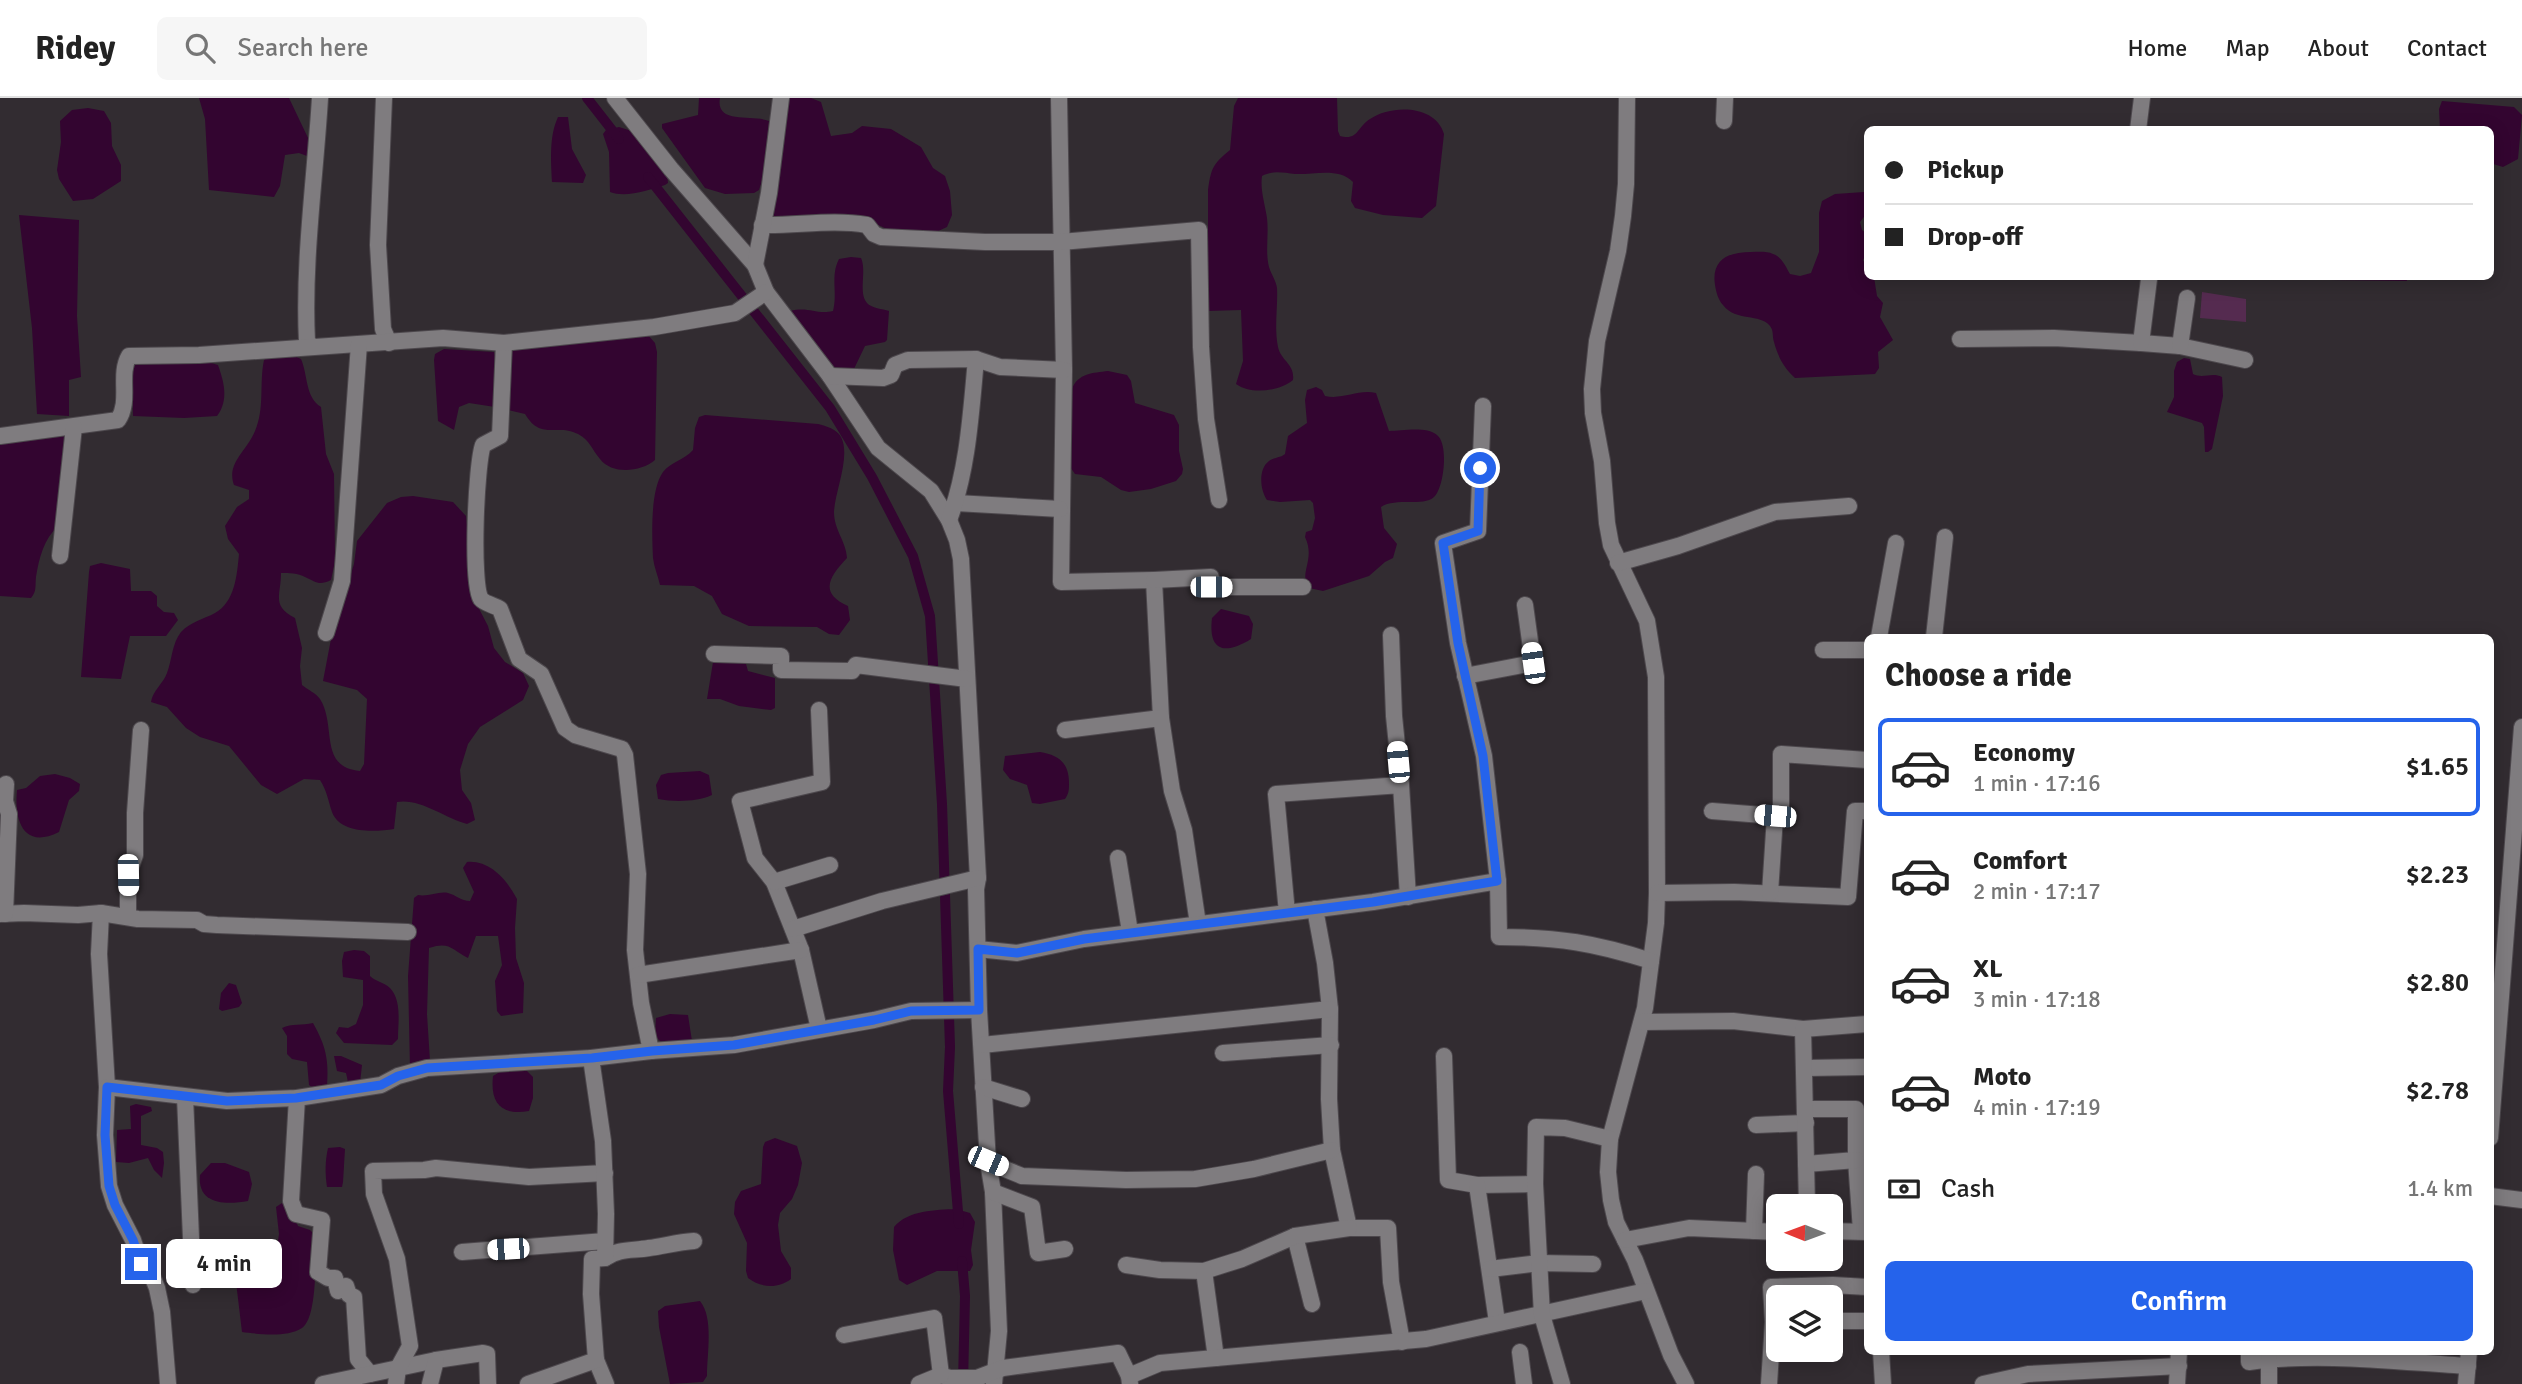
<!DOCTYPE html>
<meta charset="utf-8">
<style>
body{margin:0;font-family:Signika,sans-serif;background:#f6f6f6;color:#222;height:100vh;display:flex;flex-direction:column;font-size:26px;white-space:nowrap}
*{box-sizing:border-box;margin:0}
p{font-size:23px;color:#767676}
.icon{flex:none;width:38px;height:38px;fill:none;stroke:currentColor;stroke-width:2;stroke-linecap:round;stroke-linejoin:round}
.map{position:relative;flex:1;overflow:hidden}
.side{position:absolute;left:1864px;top:536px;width:630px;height:721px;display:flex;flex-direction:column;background:#fff;border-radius:10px;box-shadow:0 4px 18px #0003}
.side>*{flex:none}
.top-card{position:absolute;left:1864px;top:28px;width:630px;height:154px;border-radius:10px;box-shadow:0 4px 18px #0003;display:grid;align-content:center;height:154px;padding:0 21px;background:#fff}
.needle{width:46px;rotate:271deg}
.fabs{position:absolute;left:1766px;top:1096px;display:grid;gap:14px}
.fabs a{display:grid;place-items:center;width:77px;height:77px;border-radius:10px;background:#fff;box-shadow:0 4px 18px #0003;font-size:35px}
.end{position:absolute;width:32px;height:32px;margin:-16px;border:9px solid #2563eb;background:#fff;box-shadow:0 0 0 4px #fff}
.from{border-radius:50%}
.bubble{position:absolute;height:49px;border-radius:10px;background:#fff;box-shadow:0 4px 18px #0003;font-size:23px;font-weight:600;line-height:49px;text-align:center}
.car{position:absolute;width:21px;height:42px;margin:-21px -10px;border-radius:9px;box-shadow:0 0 5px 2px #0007;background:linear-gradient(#fff 24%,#345 0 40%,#fff 0 76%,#345 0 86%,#fff 0)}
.top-card b{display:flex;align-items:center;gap:24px;height:66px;font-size:26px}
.top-card b+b{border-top:2px solid #e0e0e0}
.top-card i{width:18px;height:18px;background:#222}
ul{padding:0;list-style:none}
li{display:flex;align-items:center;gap:21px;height:98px;margin:0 14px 10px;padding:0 7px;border:4px solid transparent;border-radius:10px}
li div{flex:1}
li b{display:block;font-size:26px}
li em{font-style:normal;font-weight:600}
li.selected{border-color:#2563eb}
li>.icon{width:63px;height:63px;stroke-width:1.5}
h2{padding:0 21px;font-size:32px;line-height:84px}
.pay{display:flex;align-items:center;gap:18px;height:77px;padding:0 21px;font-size:26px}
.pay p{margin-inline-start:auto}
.primary-button{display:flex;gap:14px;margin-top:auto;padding:14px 21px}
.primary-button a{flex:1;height:80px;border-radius:10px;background:#2563eb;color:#fff;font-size:28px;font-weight:600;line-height:80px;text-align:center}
header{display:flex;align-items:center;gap:42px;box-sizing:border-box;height:98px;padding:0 35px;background:#fff;border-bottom:2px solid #e0e0e0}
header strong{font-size:33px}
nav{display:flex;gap:38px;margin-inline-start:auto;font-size:24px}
.search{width:490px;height:63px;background:#f6f6f6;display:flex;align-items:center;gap:18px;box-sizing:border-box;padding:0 24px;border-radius:10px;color:#767676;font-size:26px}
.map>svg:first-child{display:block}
</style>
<header>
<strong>Ridey</strong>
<div class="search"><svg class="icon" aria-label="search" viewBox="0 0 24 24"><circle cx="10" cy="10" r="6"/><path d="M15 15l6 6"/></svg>Search here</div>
<nav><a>Home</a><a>Map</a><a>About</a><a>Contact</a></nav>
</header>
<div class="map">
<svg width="2522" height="1286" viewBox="0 0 2522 1286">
<rect width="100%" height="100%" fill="#322c31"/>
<path fill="#552b50" d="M2202,194L2246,201V224L2200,220Z"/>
<g fill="#330530">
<path d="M199,0H289L309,42L311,54L307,58L299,55L285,57L280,88L274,99L209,92L205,21Z"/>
<path d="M699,0H720C715,27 752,16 769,23L767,67L759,92L754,95L725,96L705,90L662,30V26L698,17Z"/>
<path d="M790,0H811L821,4L831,38L852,35L862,28L891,31L921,49L933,70L945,78L950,93L952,117L947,129L934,135L918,136L887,131L863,120L768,121L786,3Z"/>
<path d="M1238,0H1337L1338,33L1340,38C1358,43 1357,29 1370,21C1392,6 1436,7 1444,36L1436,108L1422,120L1383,117L1355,110L1351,103L1353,84C1339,69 1313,77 1295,76C1284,75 1272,72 1262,78C1260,92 1265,106 1267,120C1269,137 1265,153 1269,169C1271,176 1276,182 1277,190C1278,209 1274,229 1278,249C1281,263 1295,266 1293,282C1280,293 1251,297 1236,286L1243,263L1241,212L1208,213V92C1211,70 1213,66 1230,52L1234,8Z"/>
<path d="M2442,3L2514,9L2522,17L2518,61L2503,69L2490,65V32L2440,31L2439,11Z"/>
<path d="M88,10L104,13L111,25L112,48L121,67V83L93,101L73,103L59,81L57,72L61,44L60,23L72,12Z"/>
<path d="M558,19H568L572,51L586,77L583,85L552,84C551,63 549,38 558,19Z"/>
<path d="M619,29L635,34L667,76L668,85L665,87C649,92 626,100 610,94L609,54L603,36L606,32Z"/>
<path d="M1867,87V115L1860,124L1862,132L1867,136V154L1863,162L1867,169V178L1874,179L1877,198L1883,205L1880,219L1893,242L1878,254L1879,270L1875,276L1795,280C1784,270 1778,259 1774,244C1772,238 1774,233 1770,228C1760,215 1736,224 1723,207C1718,202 1716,193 1715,187C1711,161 1729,154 1751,154C1758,154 1767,153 1773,156C1782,159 1786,169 1790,176L1800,178L1811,175L1819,154V115L1822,103L1835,96L1864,94Z"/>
<path d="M19,117L79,122L77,218L81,279L69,282V318L37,316L32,230Z"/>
<path d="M851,159L861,160C867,173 858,194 867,205C871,210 883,211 889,213L887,242L885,244L865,248L853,273L829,271L790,213C809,208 816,217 833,213C838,195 830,178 839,161Z"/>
<path d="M2329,179H2406L2407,183L2330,182Z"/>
<path d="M648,237L655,245L657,254L655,362C641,374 612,377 600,361C592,352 590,342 578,336C557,325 541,343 525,316L508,312V258L513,251Z"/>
<path d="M444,251L494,254L497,266L495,309L469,305L459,309L454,332L438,323L434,262L435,256Z"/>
<path d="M276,254L290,256L301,261C308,277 305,299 321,309L326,356L334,376L335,463L331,482C319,488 316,484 305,479C298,475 289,475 281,475C281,498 271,507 295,520L302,550L300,568L302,587C308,592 316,595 320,601C337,628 318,669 360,673L364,666L367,601L357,592L323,583L331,541L354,466L357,443L387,405L401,399L413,398L453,404L466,418L475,503L488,528L494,550L505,564L523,575L529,588L523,602L480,629L468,646L460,672L462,692L471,705L475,722L467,726C445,720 420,700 397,704L394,731C375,734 340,736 332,714C328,702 327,693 320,682L304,681L277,696L261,687L229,648L200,639L186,630L167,609L151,604C153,592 163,586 167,575C172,562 172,545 181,534C190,524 204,521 215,515C235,504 237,477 239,456L228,441L225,428L237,409L249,401V392L234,387C226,365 247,353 255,333C265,310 259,286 264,262Z"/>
<path d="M2184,260L2190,261L2193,276C2203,281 2212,274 2222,279L2223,298L2212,351L2208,354H2205L2204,329L2202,325L2167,314L2174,299V273L2177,264Z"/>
<path d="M143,263H204L218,267C224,284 229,302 217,318L184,320L133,318L132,277L135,267Z"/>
<path d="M1108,273L1127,277L1131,283L1135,305L1174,317L1179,327V353L1183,371L1182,376L1176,383L1151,391L1129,394L1121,392L1101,379L1075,376L1068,366L1072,291C1078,275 1093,275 1108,273Z"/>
<path d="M1316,289L1322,292L1325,298C1343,302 1358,291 1376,295L1389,333C1402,333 1426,328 1437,337C1449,346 1444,390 1434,399C1423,409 1396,399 1381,409L1384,430L1397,446L1393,460L1385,464L1369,478L1323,493L1309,490C1298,475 1316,462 1305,439L1306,434L1312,432L1315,420L1313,405L1310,402L1280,404L1267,402C1260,392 1258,371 1269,363C1275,359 1280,360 1285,356L1288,338L1307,325L1305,302L1307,292Z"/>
<path d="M705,317L818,326C826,328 837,331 841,339C851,358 835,393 834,414C834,432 846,443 847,460C830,478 818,495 848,508L850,522L839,537L829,536L817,529L749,528L722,516L712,498L694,488L660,487C658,478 654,469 653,460C652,438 650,392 663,374C671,364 684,362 693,352L695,330L699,319Z"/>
<path d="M72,337L58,428C44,441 39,460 36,479C35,488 37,493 31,500L0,498V343Z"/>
<path d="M101,465L130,471L131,493H151L157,498V508L164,514L174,515L178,522L166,538H130L121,581L81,579L89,474L90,468Z"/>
<path d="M1221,511L1249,518L1253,526L1251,541C1225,557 1208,554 1212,520Z"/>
<path d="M721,560L741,563L746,566L748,573L775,580V610L771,612L739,608L720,601H707L713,564Z"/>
<path d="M1040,654C1059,657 1069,665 1069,685C1069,692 1069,695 1065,701L1040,706L1032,705L1027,687L1010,681L1003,672L1005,658Z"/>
<path d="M700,673L709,677L712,697C697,704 674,704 658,701L656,687L661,677L668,675Z"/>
<path d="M55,676L70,680L80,686L79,693L69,702L59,734C23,752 14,722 17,692L26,690L40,678Z"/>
<path d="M467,764C490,762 507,782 517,801L515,830L516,860L524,885L523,915L501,918L497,913L495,883L502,867L498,838H476L468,860C452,852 450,843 429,850L427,916L430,963L410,970L408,878L414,800L418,797C428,799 439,793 448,795C456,797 461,803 470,803L474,794L463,770Z"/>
<path d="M354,852L364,853L370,858V878C376,884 384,884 390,890C402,903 398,924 398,941L392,947L344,945L336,935L339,929L348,930L356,926L363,907V882L343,879L342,863L344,854Z"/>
<path d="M229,885L236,887L242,905L239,909L222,913L219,911L221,895Z"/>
<path d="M670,916L688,917L692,943L662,945L655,938L656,920Z"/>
<path d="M313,925C326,948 329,962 327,989L313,990L309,987L307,964L292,961L287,956V938L282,930C292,925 302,928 313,925Z"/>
<path d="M334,958H341L362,967L360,985L353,987L348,984L346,975L337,973Z"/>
<path d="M517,970L527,973L533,979V1000L529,1013C501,1018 490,1005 493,978L505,971Z"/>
<path d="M136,1006L151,1009L152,1013L141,1018V1047L157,1050L163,1054L164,1065L162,1080L154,1072L148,1060L129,1065L116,1064L117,1032L131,1031L130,1008Z"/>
<path d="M775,1040L797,1048L802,1065L798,1087L792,1101L780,1115L778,1127L781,1153L791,1170V1181C778,1191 761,1190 748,1180L746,1173L747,1145L734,1116L735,1104L741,1093L761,1086L763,1049L765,1044Z"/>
<path d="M340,1049L345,1051L343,1084L342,1089H327C325,1076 325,1063 328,1050Z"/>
<path d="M211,1065H225L249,1074L252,1086L248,1103C226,1107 197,1107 200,1077Z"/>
<path d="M282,1105L289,1108L298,1128L310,1132L316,1138C315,1157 318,1219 302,1230C286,1240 259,1236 242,1234L236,1184C240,1171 248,1174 257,1167V1155L260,1151L277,1149L279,1136L276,1109Z"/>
<path d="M956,1111L970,1115L975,1124L971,1152L973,1167L970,1173H937L907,1187L899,1182L893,1152L894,1129C908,1112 936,1112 956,1111Z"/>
<path d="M700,1203C714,1220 707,1256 707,1278L703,1284L670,1286L659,1229L658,1213L665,1208Z"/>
</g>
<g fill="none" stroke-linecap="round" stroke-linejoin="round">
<g stroke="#330530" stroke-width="10">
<path d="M587,0L619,41"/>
<path d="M648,79L830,310L872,379L913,458L930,518L942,706L950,949L948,993L959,1126"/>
<path d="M962,1163L965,1198L963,1286"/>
</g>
<g stroke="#4d484d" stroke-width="18">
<g id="minor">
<path d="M384,0L378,147L383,231L389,245"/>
<path d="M615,0L671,71L755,167L766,194L830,278L878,350L931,393L949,422L957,442L961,461L978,780L976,791L979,912L988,1064L993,1094L999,1233L994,1286"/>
<path d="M1059,0L1064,272L1061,484L1154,482L1161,620"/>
<path d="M1627,0L1626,86L1623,118L1618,153L1597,243L1592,291L1593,315L1602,363L1607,425L1611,447L1647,523L1656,579L1657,795L1656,825L1645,910L1610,1041L1608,1074L1611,1102L1616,1124L1635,1162L1671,1257L1686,1286"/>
<path d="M1724,23L1725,0"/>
<path d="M2138,32L2142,0"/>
<path d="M762,127C797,128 832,121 867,127L874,136L881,139L985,144H1061L1199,132L1201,249L1206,321L1219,402"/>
<path d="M755,167L769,95L781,0"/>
<path d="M1960,241L2054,240L2141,245L2180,248L2245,262"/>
<path d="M504,245L500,338L483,347C476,366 471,486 481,501C485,506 495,507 500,511L519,561L541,576L565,630L575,637L622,651L625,657L638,776L635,852L641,905L651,953"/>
<path d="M2141,245L2149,181"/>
<path d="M312,248L307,244C303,162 315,82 320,0"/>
<path d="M2180,248L2187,200"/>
<path d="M830,278L883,280L891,277L895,267L908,262L976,261L1000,269L1064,272"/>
<path d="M1483,308L1478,433L1443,445L1458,545L1484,658L1498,783"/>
<path d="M0,338L118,322C131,303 118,277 129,258L199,257L443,240L504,245L654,229L735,215L766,194"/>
<path d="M956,405L1060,411"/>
<path d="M949,422C968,372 971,314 976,261"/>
<path d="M60,458L74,329"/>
<path d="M1618,465L1678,448L1775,414L1849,408"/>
<path d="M1154,482L1211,479V489H1303"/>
<path d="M326,535L342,483L359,246"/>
<path d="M1391,537L1394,618L1401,687"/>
<path d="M1879,539L1896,445"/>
<path d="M1934,539L1945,439"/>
<path d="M1823,552H1867"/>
<path d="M714,556L781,558V572L852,573L856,567L967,581"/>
<path d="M1465,578L1533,565L1525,507"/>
<path d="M819,612L822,684L740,703L755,760L774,784L801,852L819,931"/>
<path d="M1065,632L1161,620L1172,693L1184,732L1198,826"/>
<path d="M1712,713L1775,718"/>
<path d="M1118,760L1130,834"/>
<path d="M774,784L830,767"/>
<path d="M1657,795L1734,794L1848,799L1855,713H1867"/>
<path d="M1770,795L1775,718H1781V656L1867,662"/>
<path d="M1315,811L1325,865L1330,911L1329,1001L1332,1052L1349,1130H1388L1391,1184L1402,1244"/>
<path d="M101,815L99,856L107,989L105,1037L109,1088L115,1107L133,1142L141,1166L152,1178L157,1190L162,1214L168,1286"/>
<path d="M1287,815L1276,696L1401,687L1408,799"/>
<path d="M0,816L24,815L78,817L101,815L138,821L197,822L204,826L217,827L408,834"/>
<path d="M5,816L9,716L5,703L6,686"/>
<path d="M128,819V777L135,757V715L141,632"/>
<path d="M793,831L882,803L978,780"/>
<path d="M978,851L1017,855L1084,841L1373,804L1498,783L1499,839C1558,839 1595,845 1651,863"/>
<path d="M638,877L801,852"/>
<path d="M1642,924L1733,923L1803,931"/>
<path d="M982,947L1330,911"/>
<path d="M1223,955L1331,947"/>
<path d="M1444,958L1448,1082L1477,1087L1535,1086"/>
<path d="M1805,970L1867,969"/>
<path d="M107,989L227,1003L297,1000L381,987L398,978L427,970L591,960L651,953L734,947L874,922L911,913L979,912"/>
<path d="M983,989L1022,1001"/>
<path d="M185,999L193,1187"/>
<path d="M297,1000L291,1103L296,1116L322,1122L318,1174L328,1180H335L338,1193L346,1188L349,1197L354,1199L358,1261L370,1276"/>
<path d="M1806,1011H1856V1062L1861,1133"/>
<path d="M1756,1027L1806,1025"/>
<path d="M2490,1040L2522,629"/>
<path d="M988,1064L1022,1078L1126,1082L1195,1081L1254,1071L1332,1052"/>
<path d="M1806,1066L1856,1062"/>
<path d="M1477,1087L1497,1224"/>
<path d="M993,1094L1032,1109L1038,1155L1065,1151"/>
<path d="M2490,1098L2522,1102"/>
<path d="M1807,1108L1803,931L1867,926"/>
<path d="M1754,1133L1756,1076"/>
<path d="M1830,1133L1867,1134"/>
<path d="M1295,1138L1312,1206"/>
<path d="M1625,1142L1689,1130L1778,1134"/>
<path d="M462,1154L605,1143"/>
<path d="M605,1160C620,1150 632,1153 649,1150C664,1148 678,1144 694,1143"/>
<path d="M1126,1167L1160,1172L1204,1173L1242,1161L1295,1138L1349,1130"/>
<path d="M1490,1171L1539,1165L1593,1166"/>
<path d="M1204,1173L1216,1260"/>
<path d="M1830,1223H1867"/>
<path d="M1778,1224H1773L1771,1189L1833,1187L1867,1189"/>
<path d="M844,1237L934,1220L941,1277L950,1280H977L1003,1270L1118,1255L1129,1278L1130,1286"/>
<path d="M1881,1253L1883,1286"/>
<path d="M2249,1253V1264C2318,1254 2398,1264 2468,1268"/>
<path d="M1520,1254L1524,1286"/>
<path d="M2269,1261V1286"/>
<path d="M596,1262L606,1286"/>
<path d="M1129,1278L1160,1265L1426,1241L1646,1193"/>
<path d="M323,1286L436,1262L483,1255L487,1256L488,1286"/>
<path d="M396,1286L398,1270L410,1248L397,1161L374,1096L373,1073L424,1072L436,1070L529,1079L605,1075"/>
<path d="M430,1286L436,1262"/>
<path d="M528,1286L596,1262L591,1196L592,1161L605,1160L606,1116L603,1043L591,960"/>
<path d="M919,1286L941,1277"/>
<path d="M1562,1286L1542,1217L1535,1086L1536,1029L1565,1030L1610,1041"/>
<path d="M1769,1286L1773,1224"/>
<path d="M1983,1286L2028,1276L2179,1268"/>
<path d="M2177,1286L2179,1253"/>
<path d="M2466,1286L2469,1253"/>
</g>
</g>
<use href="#minor" stroke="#7f7c7f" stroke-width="16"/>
</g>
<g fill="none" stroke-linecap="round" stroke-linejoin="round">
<path stroke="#2563eb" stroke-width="9" d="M141,1166L133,1142L115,1107L109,1088L105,1037L107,989L227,1003L296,1000L381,987L398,978L427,970L592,960L652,953L734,947L874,922L911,913L979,912L978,851L1017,855L1084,841L1373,804L1497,783L1483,658L1458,545L1443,445L1478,433L1480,370"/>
</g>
</svg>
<div class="fabs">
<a><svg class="needle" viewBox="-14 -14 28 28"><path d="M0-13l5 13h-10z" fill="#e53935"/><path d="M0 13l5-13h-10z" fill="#767676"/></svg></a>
<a><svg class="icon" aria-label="layers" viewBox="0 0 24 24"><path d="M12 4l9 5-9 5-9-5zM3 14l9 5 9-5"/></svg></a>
</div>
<i class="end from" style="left:1480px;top:370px"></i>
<i class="end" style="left:141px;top:1166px"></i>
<div class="bubble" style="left:166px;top:1141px;width:116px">4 min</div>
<i class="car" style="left:1211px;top:489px;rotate:90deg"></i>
<i class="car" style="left:1533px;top:565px;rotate:352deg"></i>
<i class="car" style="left:1398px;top:664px;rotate:355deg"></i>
<i class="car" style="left:1775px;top:718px;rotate:275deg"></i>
<i class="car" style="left:128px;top:777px;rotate:179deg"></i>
<i class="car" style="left:988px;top:1063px;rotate:113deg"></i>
<i class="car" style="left:508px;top:1151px;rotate:267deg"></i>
<div class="top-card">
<b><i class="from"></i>Pickup</b>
<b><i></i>Drop-off</b>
</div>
<section class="side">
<h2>Choose a ride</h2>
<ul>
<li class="selected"><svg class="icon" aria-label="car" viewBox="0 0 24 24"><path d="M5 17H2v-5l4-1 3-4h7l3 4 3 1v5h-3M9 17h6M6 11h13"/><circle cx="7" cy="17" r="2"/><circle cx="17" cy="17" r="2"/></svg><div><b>Economy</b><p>1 min · 17:16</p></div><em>$1.65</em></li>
<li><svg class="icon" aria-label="car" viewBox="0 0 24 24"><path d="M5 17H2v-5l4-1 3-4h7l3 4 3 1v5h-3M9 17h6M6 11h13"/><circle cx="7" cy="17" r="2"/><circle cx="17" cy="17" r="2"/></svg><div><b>Comfort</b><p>2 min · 17:17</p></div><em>$2.23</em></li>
<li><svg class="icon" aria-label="car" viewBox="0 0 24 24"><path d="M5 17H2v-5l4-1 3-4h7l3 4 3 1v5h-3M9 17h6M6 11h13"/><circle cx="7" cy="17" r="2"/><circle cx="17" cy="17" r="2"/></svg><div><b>XL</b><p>3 min · 17:18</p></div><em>$2.80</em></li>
<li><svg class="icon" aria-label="car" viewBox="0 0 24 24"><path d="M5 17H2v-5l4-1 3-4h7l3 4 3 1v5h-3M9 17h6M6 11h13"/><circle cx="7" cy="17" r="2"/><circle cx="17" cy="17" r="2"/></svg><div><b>Moto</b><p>4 min · 17:19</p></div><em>$2.78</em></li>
</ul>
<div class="pay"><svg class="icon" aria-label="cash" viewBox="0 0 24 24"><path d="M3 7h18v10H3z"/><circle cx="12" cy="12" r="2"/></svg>Cash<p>1.4 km</p></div>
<div class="primary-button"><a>Confirm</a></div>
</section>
</div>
